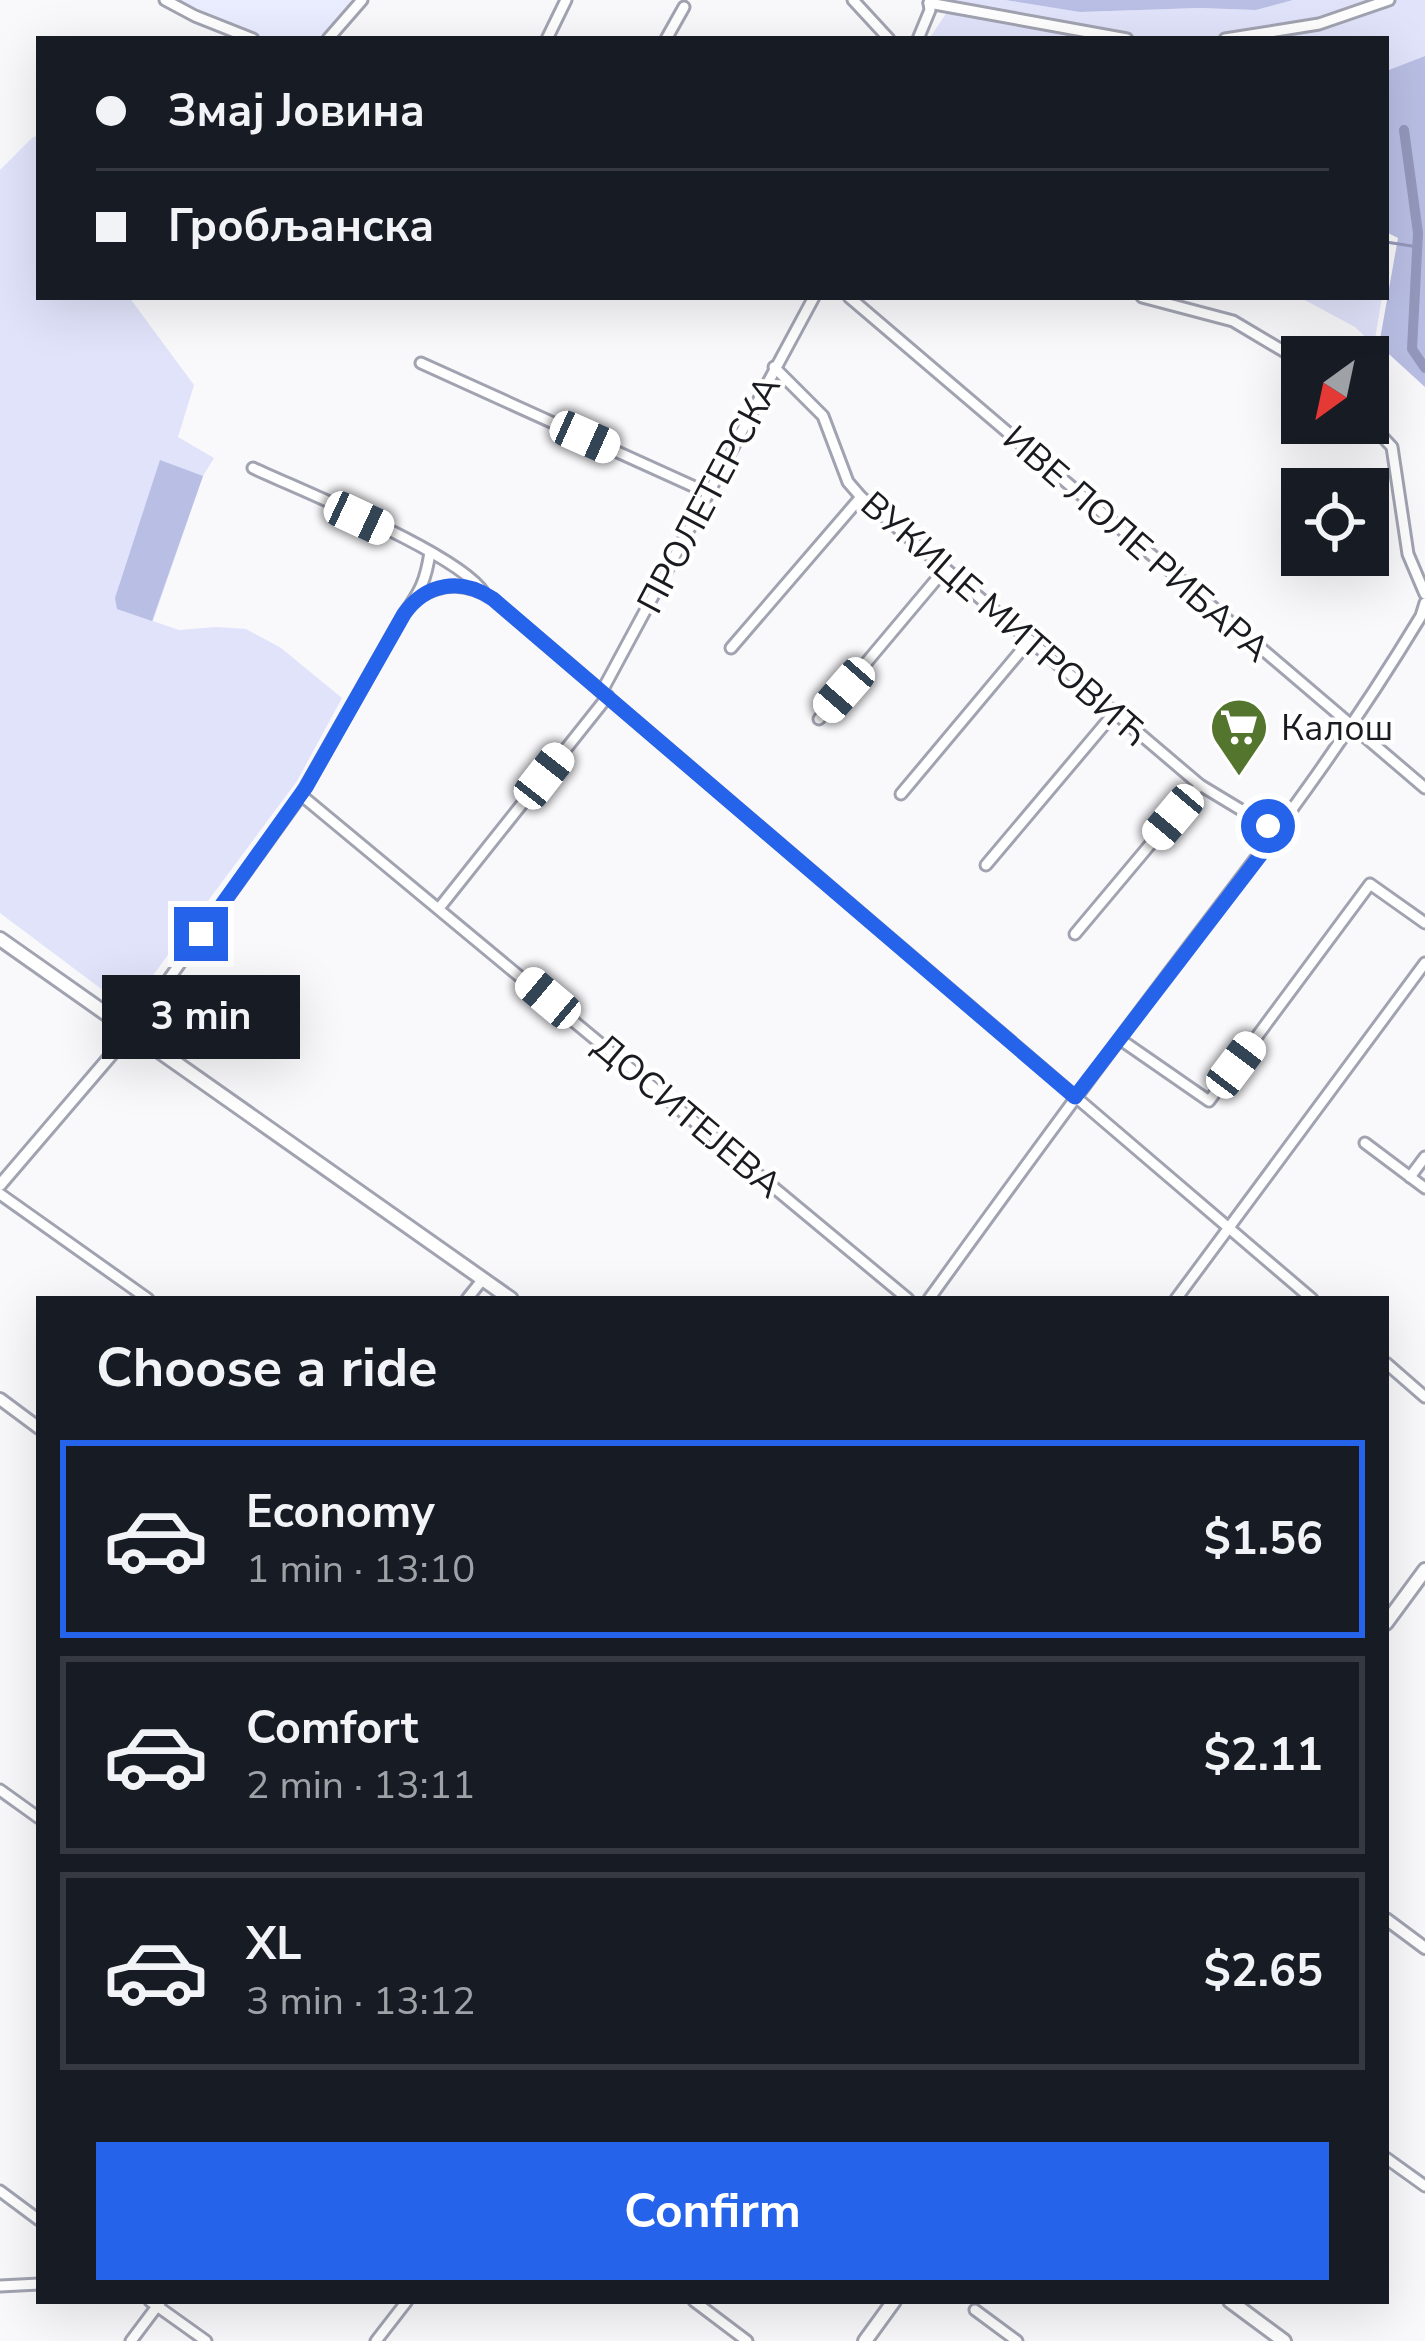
<!DOCTYPE html>
<meta charset="utf-8">
<style>
body{margin:0;font-family:"Nunito Sans",sans-serif;background:#20242c;color:#f1f3f6;height:100vh;display:flex;flex-direction:column;font-size:45px;white-space:nowrap}
*{box-sizing:border-box;margin:0}
p{font-size:39px;color:#9ea1a6}
.icon{flex:none;width:66px;height:66px;fill:none;stroke:currentColor;stroke-width:2;stroke-linecap:round;stroke-linejoin:round}
.map{position:relative;flex:1;overflow:hidden}
.details{position:absolute;left:36px;top:1296px;width:1353px;height:1008px;display:flex;flex-direction:column;background:#171b24;border-radius:0px;box-shadow:0 12px 48px #0002}
.details>*{flex:none}
.top-card{position:absolute;left:36px;top:36px;width:1353px;height:264px;border-radius:0px;box-shadow:0 12px 48px #0002;display:grid;align-content:center;height:264px;padding:0 60px;background:#171b24}
.needle{width:78px;rotate:213deg}
.controls{position:absolute;left:1281px;top:336px;display:grid;gap:24px}
.controls a{display:grid;place-items:center;width:108px;height:108px;border-radius:0px;background:#171b24;box-shadow:0 12px 48px #0002;font-size:60px}
.end{position:absolute;width:54px;height:54px;margin:-27px;border:15px solid #2563eb;background:#fff;box-shadow:0 0 0 6px #fff}
.from{border-radius:50%}
.bubble{position:absolute;height:84px;border-radius:0px;background:#171b24;box-shadow:0 12px 48px #0002;font-size:39px;font-weight:700;line-height:84px;text-align:center}
.car{position:absolute;width:36px;height:72px;margin:-36px -18px;border-radius:15px;box-shadow:0 0 9px 3px #0007;background:linear-gradient(#fff 24%,#345 0 40%,#fff 0 76%,#345 0 86%,#fff 0)}
.top-card b{display:flex;align-items:center;gap:42px;height:114px;font-size:45px}
.top-card b+b{border-top:3px solid #363941}
.top-card i{width:30px;height:30px;background:#f1f3f6}
ul{padding:0;list-style:none}
li{display:flex;align-items:center;gap:36px;height:198px;margin:0 24px 18px;padding:0 36px;border:6px solid #363941;border-radius:0px}
li div{flex:1}
li b{display:block;font-size:45px}
li em{font-style:normal;font-weight:700}
li.on{border-color:#2563eb}
li>.icon{width:108px;height:108px;stroke-width:1.5}
h2{padding:0 60px;font-size:54px;line-height:144px}
.cta{display:flex;gap:24px;margin-top:auto;padding:24px 60px}
.cta a{flex:1;height:138px;border-radius:0px;background:#2563eb;color:#fff;font-size:48px;font-weight:700;line-height:138px;text-align:center}
.map>svg:first-child{display:block}
</style>
<div class="map">
<svg width="1425" height="2341" viewBox="0 0 1425 2341">
<rect width="100%" height="100%" fill="#f9f9fc"/>
<path fill="#eaedff" d="M179,0H353L321,39H266Z"/>
<g fill="#e0e3fa">
<path d="M955,0H1005L1081,12L1199,8L1256,10L1293,0H1425V56L1386,71V39H929Z"/>
<path d="M39,136V297H129L194,385L178,437L214,458L203,476L153,621L179,630L216,627L246,629L281,648L342,698L297,781L128,1009L0,913V170L33,137Z"/>
<path d="M1299,297H1382L1374,345L1355,327Z"/>
</g>
<g fill="#b9bee4">
<path d="M1005,0H1293L1256,10L1199,8L1080,12Z"/>
<path d="M1425,56V387L1379,345L1398,238L1386,232V71Z"/>
<path d="M160,460L203,476L152,621L117,609L115,598Z"/>
</g>
<g fill="none" stroke-linecap="round" stroke-linejoin="round">
<path stroke="#9498bc" stroke-width="3" d="M1386,242L1418,247"/>
<path stroke="#9498bc" stroke-width="10" d="M1404,130L1418,233L1412,349L1425,368"/>
<g stroke="#a1a3b1" stroke-width="15">
<g id="minor">
<path d="M165,0L195,16L253,39"/>
<path d="M853,0L889,39"/>
<path d="M929,3L1127,39"/>
<path d="M328,39L362,0"/>
<path d="M547,39L566,0"/>
<path d="M666,39L684,7"/>
<path d="M918,39L930,10L929,3"/>
<path d="M1225,39L1319,24L1389,0"/>
<path d="M849,297L1425,788"/>
<path d="M1142,297L1233,321L1302,362"/>
<path d="M421,363L708,493"/>
<path d="M774,367L823,416L848,482L861,497L1200,785L1278,832"/>
<path d="M1368,421L1392,447L1408,554L1425,594"/>
<path d="M253,468C302,491 460,554 484,593"/>
<path d="M419,597C444,582 468,583 493,599L1312,1299"/>
<path d="M731,648L861,497"/>
<path d="M602,691L814,297"/>
<path d="M819,719L945,569"/>
<path d="M901,794L1030,640"/>
<path d="M301,795L908,1299"/>
<path d="M986,865L1115,712"/>
<path d="M440,907L608,696"/>
<path d="M1075,934L1200,785"/>
<path d="M130,1033L301,795L404,614C420,592 426,580 430,552"/>
<path d="M1121,1040L1209,1101L1370,884L1425,923"/>
<path d="M1365,1143L1425,1188"/>
<path d="M1410,1177L1425,1157"/>
<path d="M0,1194L148,1299"/>
<path d="M467,1299L483,1279"/>
<path d="M929,1299C1020,1173 1112,1047 1206,924C1285,821 1354,727 1421,616L1425,603"/>
<path d="M1176,1299L1425,963"/>
<path d="M1386,1363L1425,1397"/>
<path d="M0,1790L39,1818"/>
<path d="M1386,2158L1425,2186"/>
<path d="M0,2191L39,2220"/>
<path d="M0,2286L39,2284"/>
<path d="M150,2301L206,2341"/>
<path d="M694,2301L747,2341"/>
<path d="M975,2310L1017,2341"/>
<path d="M131,2341L161,2301"/>
<path d="M376,2341L407,2301"/>
</g>
</g>
<g stroke="#a1a3b1" stroke-width="16">
<g id="tertiary">
<path d="M0,1185L130,1033"/>
<path d="M0,1399L39,1428"/>
<path d="M1386,1919L1425,1948"/>
</g>
</g>
<g stroke="#a1a3b1" stroke-width="18">
<g id="secondary">
<path d="M0,939L511,1299"/>
<path d="M1386,1623L1425,1570"/>
<path d="M1230,2301L1284,2341"/>
<path d="M865,2341L894,2301"/>
</g>
</g>
<use href="#minor" stroke="#fff" stroke-width="9"/>
<use href="#tertiary" stroke="#fff" stroke-width="10"/>
<use href="#secondary" stroke="#fff" stroke-width="12"/>
</g>
<g fill="none" stroke-linecap="round" stroke-linejoin="round">
<path stroke="#2563eb" stroke-width="15" d="M201,934L306,787L404,614C426,583 461,577 493,599L1075,1097L1278,832L1268,826"/>
</g>
<defs>
<g id="supermarket-pin" transform="scale(3)"><path d="M0 17L-7.5 6A9.5 9.5 0 1 1 7.5 6Z" fill="#53752d" stroke="#fff"/><path d="M-6-5.5h2.5l.6 2H6L4.5 2H-2.5L-4.4-4H-6ZM-1.5 3.2a1.3 1.3 0 1 0 .1 0ZM3 3.2a1.3 1.3 0 1 0 .1 0Z" fill="#fff"/></g>
</defs>
<g fill-rule="evenodd">
<use href="#supermarket-pin" x="1239" y="727"/>
</g>
<g text-anchor="middle" stroke-width="9" stroke-linejoin="round" paint-order="stroke">
<g font-size="36" fill="#1a1b20" stroke="#fff">
<text transform="translate(708 494) rotate(-62)" y="13">ПРОЛЕТЕРСКА</text>
<text transform="translate(1137 543) rotate(41)" y="13">ИВЕ ЛОЛЕ РИБАРА</text>
<text transform="translate(1005 618) rotate(41)" y="13">ВУКИЦЕ МИТРОВИЋ</text>
<text transform="translate(688 1115) rotate(40)" y="13">ДОСИТЕЈЕВА</text>
</g>
<g font-size="36" fill="#1a1b20" stroke="#fff" text-anchor="start">
<text x="1281" y="740">Калош</text>
</g>
</g>
</svg>
<div class="controls">
<a><svg class="needle" viewBox="-14 -14 28 28"><path d="M0-13l5 13h-10z" fill="#e53935"/><path d="M0 13l5-13h-10z" fill="#9ea1a6"/></svg></a>
<a><svg class="icon" aria-label="locate" viewBox="0 0 24 24"><circle cx="12" cy="12" r="6"/><path d="M12 2v4M12 18v4M2 12h4M18 12h4"/></svg></a>
</div>
<i class="end from" style="left:1268px;top:826px"></i>
<i class="end" style="left:201px;top:934px"></i>
<div class="bubble" style="left:102px;top:975px;width:198px">3 min</div>
<i class="car" style="left:585px;top:437px;rotate:114deg"></i>
<i class="car" style="left:359px;top:518px;rotate:115deg"></i>
<i class="car" style="left:844px;top:690px;rotate:221deg"></i>
<i class="car" style="left:544px;top:776px;rotate:38deg"></i>
<i class="car" style="left:1173px;top:817px;rotate:220deg"></i>
<i class="car" style="left:548px;top:998px;rotate:310deg"></i>
<i class="car" style="left:1236px;top:1065px;rotate:37deg"></i>
<div class="top-card">
<b><i class="from"></i>Змај Јовина</b>
<b><i></i>Гробљанска</b>
</div>
<section class="details">
<h2>Choose a ride</h2>
<ul>
<li class="on"><svg class="icon" aria-label="car" viewBox="0 0 24 24"><path d="M5 17H2v-5l4-1 3-4h7l3 4 3 1v5h-3M9 17h6M6 11h13"/><circle cx="7" cy="17" r="2"/><circle cx="17" cy="17" r="2"/></svg><div><b>Economy</b><p>1 min · 13:10</p></div><em>$1.56</em></li>
<li><svg class="icon" aria-label="car" viewBox="0 0 24 24"><path d="M5 17H2v-5l4-1 3-4h7l3 4 3 1v5h-3M9 17h6M6 11h13"/><circle cx="7" cy="17" r="2"/><circle cx="17" cy="17" r="2"/></svg><div><b>Comfort</b><p>2 min · 13:11</p></div><em>$2.11</em></li>
<li><svg class="icon" aria-label="car" viewBox="0 0 24 24"><path d="M5 17H2v-5l4-1 3-4h7l3 4 3 1v5h-3M9 17h6M6 11h13"/><circle cx="7" cy="17" r="2"/><circle cx="17" cy="17" r="2"/></svg><div><b>XL</b><p>3 min · 13:12</p></div><em>$2.65</em></li>
</ul>
<div class="cta"><a>Confirm</a></div>
</section>
</div>
